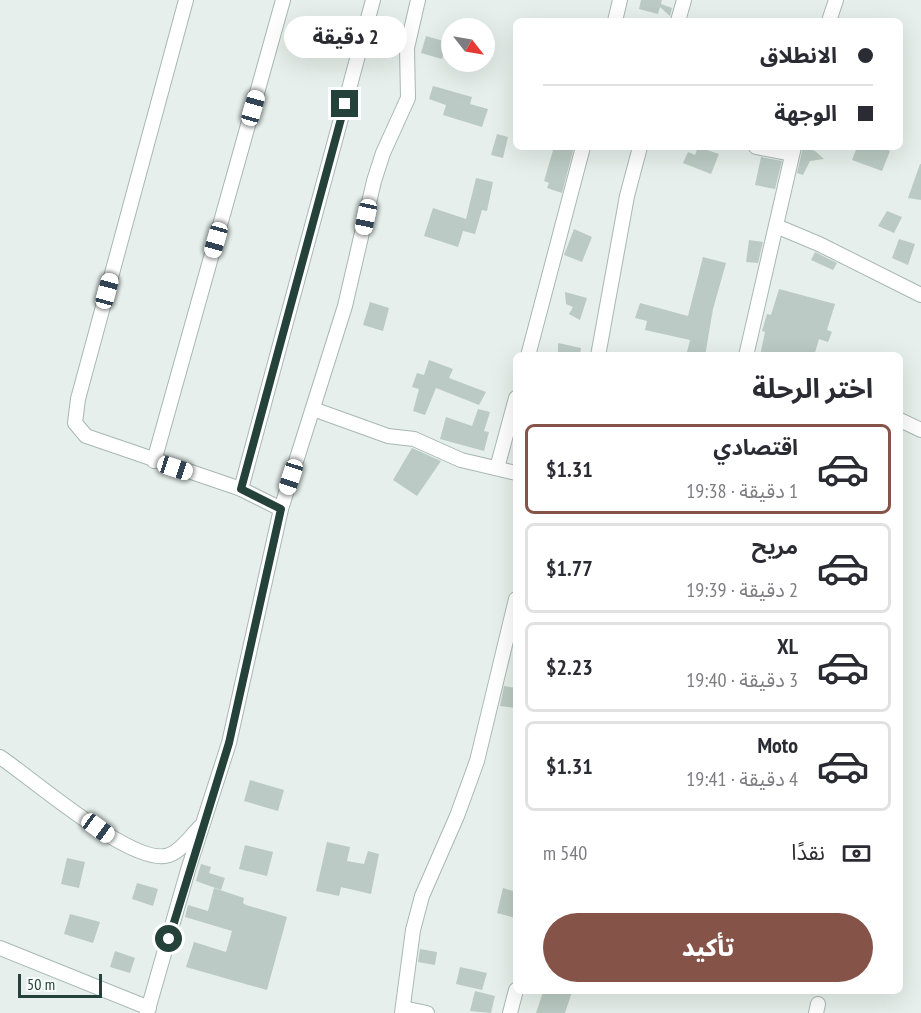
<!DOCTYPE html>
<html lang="ar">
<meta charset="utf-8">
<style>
body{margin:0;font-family:"PT Sans Narrow","Noto Sans Arabic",sans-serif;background:#f2f2f3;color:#2b2b33;direction:rtl;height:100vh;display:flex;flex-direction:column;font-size:22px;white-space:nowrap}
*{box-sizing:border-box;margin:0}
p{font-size:20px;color:#7c7c81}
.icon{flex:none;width:33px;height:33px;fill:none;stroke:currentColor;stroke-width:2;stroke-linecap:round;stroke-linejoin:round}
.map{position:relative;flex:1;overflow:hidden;direction:ltr}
.drawer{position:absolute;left:513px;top:352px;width:390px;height:642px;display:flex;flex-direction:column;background:#fff;border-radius:9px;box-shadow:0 6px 24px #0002;direction:rtl}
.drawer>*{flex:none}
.banner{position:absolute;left:513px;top:18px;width:390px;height:132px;border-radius:9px;box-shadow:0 6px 24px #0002;direction:rtl;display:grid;align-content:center;height:132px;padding:0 30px;background:#fff}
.needle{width:39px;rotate:121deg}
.fabs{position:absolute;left:441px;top:18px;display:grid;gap:12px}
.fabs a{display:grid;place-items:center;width:54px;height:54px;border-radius:50%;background:#fff;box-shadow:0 6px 24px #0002;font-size:30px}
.scale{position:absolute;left:18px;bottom:15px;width:84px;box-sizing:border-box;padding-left:6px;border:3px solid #24423a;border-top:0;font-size:16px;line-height:21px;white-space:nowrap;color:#24423a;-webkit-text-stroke:4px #f7fbf9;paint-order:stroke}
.end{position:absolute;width:27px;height:27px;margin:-14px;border:8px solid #24423a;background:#fff;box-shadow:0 0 0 3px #fff}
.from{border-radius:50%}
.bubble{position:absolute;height:42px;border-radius:21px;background:#fff;box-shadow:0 6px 24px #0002;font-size:20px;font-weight:800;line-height:42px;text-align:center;direction:rtl}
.car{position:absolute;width:18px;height:36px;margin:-18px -9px;border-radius:8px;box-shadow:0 0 4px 2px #0007;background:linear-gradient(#fff 24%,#345 0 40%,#fff 0 76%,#345 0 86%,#fff 0)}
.banner b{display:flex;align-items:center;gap:21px;height:57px;font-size:22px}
.banner b+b{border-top:2px solid #e1e1e2}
.banner i{width:15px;height:15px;background:#2b2b33}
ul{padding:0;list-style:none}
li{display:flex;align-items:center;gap:18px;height:90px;margin:0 12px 9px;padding:0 18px;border:3px solid #e1e1e2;border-radius:9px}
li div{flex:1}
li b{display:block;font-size:22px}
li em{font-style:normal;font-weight:800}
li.current{border-color:#855347}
li>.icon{width:54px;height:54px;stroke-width:1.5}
h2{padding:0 30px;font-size:27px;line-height:72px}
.pay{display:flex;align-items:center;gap:15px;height:66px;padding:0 30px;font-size:22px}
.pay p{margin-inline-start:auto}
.cta{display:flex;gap:12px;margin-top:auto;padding:12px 30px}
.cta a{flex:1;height:69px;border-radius:36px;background:#855347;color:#fff;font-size:24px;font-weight:800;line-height:69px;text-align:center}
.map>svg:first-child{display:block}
</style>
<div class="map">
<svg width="921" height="1013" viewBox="0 0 921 1013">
<rect width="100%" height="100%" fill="#e6efeb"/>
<g fill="#bbcac4">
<path d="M641,0H662L661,4L672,8L670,16L660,7L658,14L639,9Z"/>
<path d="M426,36L447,42L442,59L421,53Z"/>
<path d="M433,86L472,97L470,104L488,109L482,127L443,115L446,105L429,99Z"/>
<path d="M497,134L508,137L503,158L491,155Z"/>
<path d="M554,147H574L562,193L547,188L549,183L544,181Z"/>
<path d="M698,147L719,154L711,174L683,163L688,152L695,155Z"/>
<path d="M803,147L815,151L824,159L810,161L803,175L797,173Z"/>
<path d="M857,147H881L890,151L882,171L852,160Z"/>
<path d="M761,157L782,161L775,189L755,185Z"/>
<path d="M920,164H921V200L908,198Z"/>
<path d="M476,178L493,182L487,211L482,210L475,234L463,231L458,247L424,236L433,208L466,219Z"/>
<path d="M887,211L902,217L894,233L878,226Z"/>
<path d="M574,229L592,237L582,262L564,255Z"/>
<path d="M899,239L915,244L908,265L892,258Z"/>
<path d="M749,240L763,242L758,263L746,262Z"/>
<path d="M815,252L837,263L833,270L811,260Z"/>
<path d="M703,257L726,263L713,309L705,356H686L690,340L645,330L647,321L635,318L640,303L688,316Z"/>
<path d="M779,289L835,304L827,330L832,332L828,342L819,339L814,356H760L765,332L762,331L767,314L771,315Z"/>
<path d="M565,292L587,298L580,320L569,314L573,307L566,304Z"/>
<path d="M370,302L389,308L383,331L363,325Z"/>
<path d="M558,343L581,348L580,356H558Z"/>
<path d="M429,360L453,369L449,378L486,392L479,405L436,388L425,415L413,411L419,389L412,387L417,373L424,375Z"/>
<path d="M478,409L490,412L484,431L489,432L484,451L440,439L446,417L472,426Z"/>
<path d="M412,448L441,461L417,496L393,480Z"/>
<path d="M504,686L516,688L515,708L500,706Z"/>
<path d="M250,780L284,790L278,811L244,801Z"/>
<path d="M327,842L350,847L347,861L364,864L368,851L379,854L371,894L341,887L339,896L316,891Z"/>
<path d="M245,845L273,852L267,876L239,869Z"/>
<path d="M67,858L85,862L79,888L61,884Z"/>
<path d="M201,864L211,867L209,873L225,878L221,890L196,881Z"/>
<path d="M137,883L158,889L153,906L132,899Z"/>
<path d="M214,888L244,898L243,903L246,905L287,917L267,990L186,967L194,942L226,952L232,931L185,917L188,905L208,911Z"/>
<path d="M503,888L516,892V918L497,913Z"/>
<path d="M70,914L100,922L93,943L64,934Z"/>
<path d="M420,949L437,952L435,965L418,962Z"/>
<path d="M115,951L135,958L130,973L110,967Z"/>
<path d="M460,967L487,973L482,990L456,984Z"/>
<path d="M475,991L495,996L491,1013L470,1011Z"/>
<path d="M543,992H572L565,1013H536Z"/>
</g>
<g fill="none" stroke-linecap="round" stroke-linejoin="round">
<g stroke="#a8b8b2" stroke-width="16">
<g id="street">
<path d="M186,0L78,399L75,423L86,436L241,489L281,509"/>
<path d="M615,21L620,0"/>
<path d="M678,21L684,0"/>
<path d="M829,21L836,0"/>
<path d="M756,147L792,154"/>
<path d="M776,226L819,244L921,295"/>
<path d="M528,356L583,147"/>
<path d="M598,356L627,196L640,147"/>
<path d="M746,356L794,147"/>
<path d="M313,409L388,436L414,439L461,460L516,473"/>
<path d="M900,420L921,430"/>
<path d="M154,461L283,0"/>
<path d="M497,468L516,398"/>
<path d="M241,489L373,0"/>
<path d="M0,757C32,778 134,868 169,855C181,851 191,836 200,827"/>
<path d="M0,948L149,1008"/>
<path d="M403,1008L427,1013"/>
<path d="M147,1013L188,870L229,743L281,509L345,306L374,181L383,153L408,98L407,48L418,0"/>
<path d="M402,1013L413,930L422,896L457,816L477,761L516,599"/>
<path d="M510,1013L516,990"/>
<path d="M816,1013L818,1004"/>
</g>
</g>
<use href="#street" stroke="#fff" stroke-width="14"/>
</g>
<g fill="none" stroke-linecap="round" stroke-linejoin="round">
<path stroke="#24423a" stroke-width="8" d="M169,939L229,743L281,509L241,489L345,104"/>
</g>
</svg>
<div class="fabs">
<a><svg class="needle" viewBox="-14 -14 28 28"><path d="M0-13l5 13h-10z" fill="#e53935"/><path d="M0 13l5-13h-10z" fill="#7c7c81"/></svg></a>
</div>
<div class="scale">50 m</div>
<i class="end from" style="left:169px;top:939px"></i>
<i class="end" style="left:345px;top:104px"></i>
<div class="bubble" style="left:284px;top:16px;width:123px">2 دقيقة</div>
<i class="car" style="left:253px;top:108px;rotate:16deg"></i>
<i class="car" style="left:366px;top:217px;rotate:192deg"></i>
<i class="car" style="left:216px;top:240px;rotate:196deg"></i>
<i class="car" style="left:107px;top:291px;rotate:15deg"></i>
<i class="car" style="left:175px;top:468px;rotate:108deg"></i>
<i class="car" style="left:291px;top:477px;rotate:198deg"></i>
<i class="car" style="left:98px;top:828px;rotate:126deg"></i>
<div class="banner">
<b><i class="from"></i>الانطلاق</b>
<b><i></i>الوجهة</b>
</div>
<section class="drawer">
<h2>اختر الرحلة</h2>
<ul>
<li class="current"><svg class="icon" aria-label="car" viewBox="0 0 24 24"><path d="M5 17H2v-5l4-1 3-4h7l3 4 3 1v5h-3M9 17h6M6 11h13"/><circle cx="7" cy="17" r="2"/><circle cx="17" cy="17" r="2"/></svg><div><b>اقتصادي</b><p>1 دقيقة · 19:38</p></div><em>$1.31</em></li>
<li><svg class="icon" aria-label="car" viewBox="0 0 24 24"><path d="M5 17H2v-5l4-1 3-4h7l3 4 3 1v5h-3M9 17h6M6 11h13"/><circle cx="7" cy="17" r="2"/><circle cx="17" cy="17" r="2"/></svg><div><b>مريح</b><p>2 دقيقة · 19:39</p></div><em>$1.77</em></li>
<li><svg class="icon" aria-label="car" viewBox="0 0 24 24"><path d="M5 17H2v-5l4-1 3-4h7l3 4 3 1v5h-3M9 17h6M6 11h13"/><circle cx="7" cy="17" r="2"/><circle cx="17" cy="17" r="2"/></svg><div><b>XL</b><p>3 دقيقة · 19:40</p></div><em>$2.23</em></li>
<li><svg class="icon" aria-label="car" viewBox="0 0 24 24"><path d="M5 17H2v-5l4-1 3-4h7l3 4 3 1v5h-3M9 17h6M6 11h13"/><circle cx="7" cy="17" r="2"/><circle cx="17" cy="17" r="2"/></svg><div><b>Moto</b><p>4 دقيقة · 19:41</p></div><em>$1.31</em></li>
</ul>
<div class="pay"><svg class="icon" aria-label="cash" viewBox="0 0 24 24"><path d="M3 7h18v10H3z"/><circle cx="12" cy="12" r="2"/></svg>نقدًا<p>540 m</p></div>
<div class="cta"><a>تأكيد</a></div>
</section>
</div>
